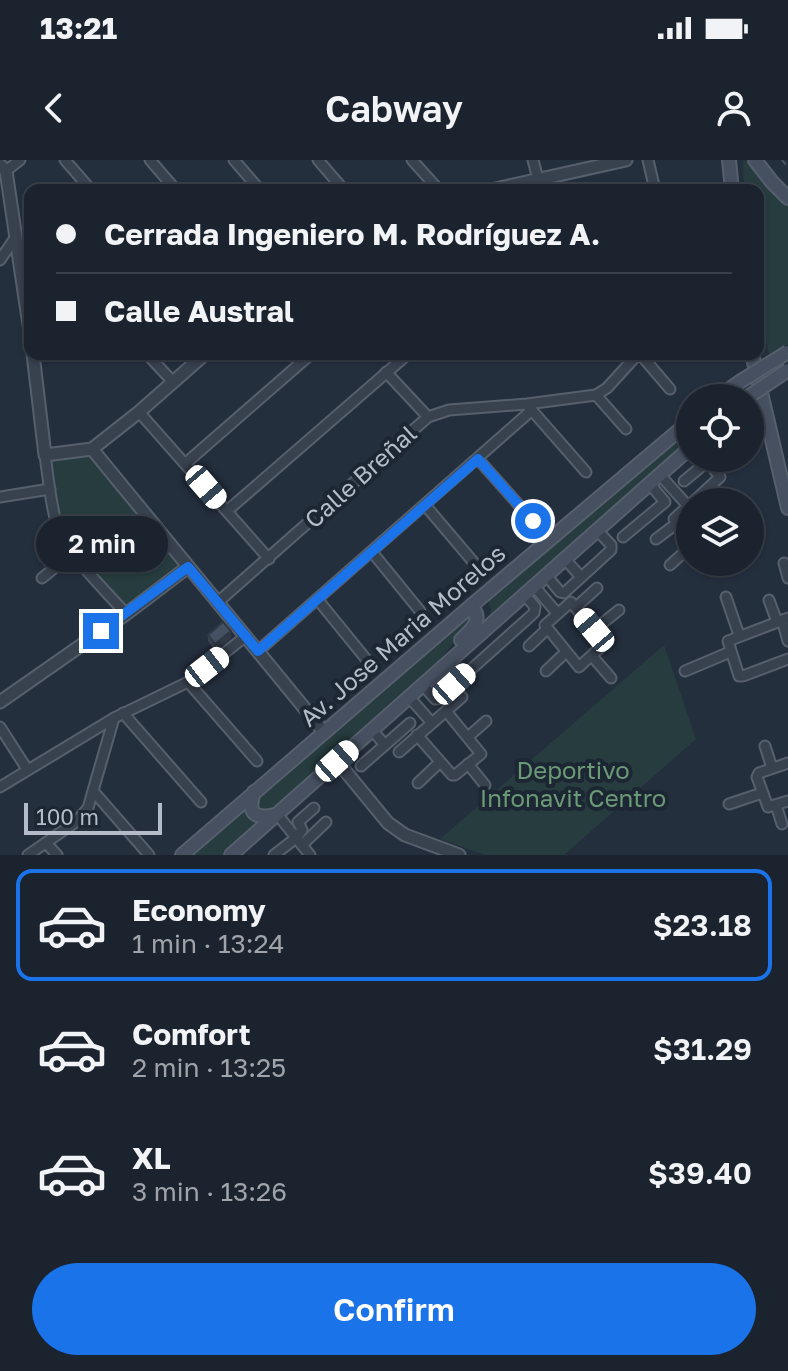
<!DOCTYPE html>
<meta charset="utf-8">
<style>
body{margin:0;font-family:"Golos Text",sans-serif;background:#282f3a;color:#f1f3f6;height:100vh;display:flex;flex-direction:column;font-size:30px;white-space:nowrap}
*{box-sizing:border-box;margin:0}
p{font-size:26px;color:#a0a4aa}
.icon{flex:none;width:44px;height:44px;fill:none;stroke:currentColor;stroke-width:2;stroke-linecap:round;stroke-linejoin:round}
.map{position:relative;height:695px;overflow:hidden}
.drawer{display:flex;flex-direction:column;background:#1b232e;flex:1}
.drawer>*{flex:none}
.banner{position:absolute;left:24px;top:24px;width:740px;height:176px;border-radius:16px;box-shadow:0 2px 6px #0004,0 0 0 2px #39404a;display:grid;align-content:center;height:176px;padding:0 32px;background:#1b232e}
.fabs{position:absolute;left:676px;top:224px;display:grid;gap:16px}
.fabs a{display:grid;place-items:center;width:88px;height:88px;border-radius:50%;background:#1b232e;box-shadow:0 2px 6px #0004,0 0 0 2px #39404a;font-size:40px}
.scale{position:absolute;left:24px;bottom:20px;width:138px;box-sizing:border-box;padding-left:8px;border:4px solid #b4bcc9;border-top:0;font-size:22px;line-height:28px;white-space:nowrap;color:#b4bcc9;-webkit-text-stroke:6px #1d2633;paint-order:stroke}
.end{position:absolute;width:36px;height:36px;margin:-18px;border:10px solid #1a73e8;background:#fff;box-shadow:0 0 0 4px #fff}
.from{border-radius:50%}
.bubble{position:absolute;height:56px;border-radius:28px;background:#1b232e;box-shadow:0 2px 6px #0004,0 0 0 2px #39404a;font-size:26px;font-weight:600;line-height:56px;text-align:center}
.car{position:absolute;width:24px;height:48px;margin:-24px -12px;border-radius:10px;box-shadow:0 0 6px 2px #0007;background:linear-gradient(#fff 24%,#345 0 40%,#fff 0 76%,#345 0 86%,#fff 0)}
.banner b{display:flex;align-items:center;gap:28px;height:76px;font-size:30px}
.banner b+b{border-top:2px solid #39404a}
.banner i{width:20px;height:20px;background:#f1f3f6}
ul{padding:14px 0 0;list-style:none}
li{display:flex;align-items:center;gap:24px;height:112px;margin:0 16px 12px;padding:0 16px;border:4px solid transparent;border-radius:16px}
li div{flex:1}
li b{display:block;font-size:30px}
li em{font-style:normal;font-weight:600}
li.on{border-color:#1a73e8}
li>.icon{width:72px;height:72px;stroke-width:1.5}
.primary-button{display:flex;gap:16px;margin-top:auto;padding:16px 32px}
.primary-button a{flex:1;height:92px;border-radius:48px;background:#1a73e8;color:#fff;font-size:32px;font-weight:600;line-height:92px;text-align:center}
.status{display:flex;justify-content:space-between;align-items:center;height:56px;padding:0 40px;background:#1b232e;direction:ltr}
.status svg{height:22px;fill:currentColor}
header{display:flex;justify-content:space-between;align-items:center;height:104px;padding:0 32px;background:#1b232e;font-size:36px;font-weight:600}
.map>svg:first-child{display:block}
</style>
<div class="status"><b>13:21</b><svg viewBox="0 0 49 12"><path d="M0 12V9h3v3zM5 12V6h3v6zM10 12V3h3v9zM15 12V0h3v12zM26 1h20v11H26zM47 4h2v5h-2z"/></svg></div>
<header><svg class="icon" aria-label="back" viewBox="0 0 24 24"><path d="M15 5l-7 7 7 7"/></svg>Cabway<svg class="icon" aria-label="person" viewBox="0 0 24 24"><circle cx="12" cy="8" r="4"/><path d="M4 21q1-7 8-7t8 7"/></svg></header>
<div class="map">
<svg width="788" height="695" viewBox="0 0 788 695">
<rect width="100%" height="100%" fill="#242f3e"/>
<g fill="#263c3f">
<path d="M743,0L754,5L774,32L788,44V184L769,194L758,146V30H744Z"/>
<path d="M690,264V281L633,336L487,465L491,450L487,437Z"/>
<path d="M92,291L186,407L128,452L73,392L56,359L47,297Z"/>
<path d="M472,454L468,470L449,488L432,511L280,650L258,656L251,640L449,468L452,472Z"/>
<path d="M664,485L696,579L564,695H485L440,679Z"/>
<path d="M250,640L263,659L228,695H183Z"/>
</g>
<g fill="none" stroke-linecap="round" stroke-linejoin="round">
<g stroke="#565f6c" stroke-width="13">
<g id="minor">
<path d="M65,0L91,30"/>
<path d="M150,0L176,30"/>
<path d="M234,0L260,30"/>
<path d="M318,0L344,30"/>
<path d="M412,0L439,30"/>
<path d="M533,0L538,19"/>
<path d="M648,0L655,30"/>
<path d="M6,11L20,0"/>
<path d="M0,100L15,78"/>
<path d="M147,194L173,222"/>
<path d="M640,194L670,229"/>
<path d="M386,212L428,257"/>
<path d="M596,235L626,269"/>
<path d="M529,247L586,312"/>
<path d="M139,252L269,399"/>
<path d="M45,295C48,316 50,338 55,358C64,393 103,427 126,454"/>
<path d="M478,299L533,361"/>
<path d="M186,303L311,194"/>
<path d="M660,315L688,346"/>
<path d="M684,321L708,301"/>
<path d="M0,337L50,329"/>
<path d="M693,342L720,317L705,298"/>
<path d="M739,342L741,341"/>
<path d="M690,344L674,359L690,380"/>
<path d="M425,345L475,404"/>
<path d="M227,351L408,194"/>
<path d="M623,377L665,342L650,324"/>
<path d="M656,379L676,364"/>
<path d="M372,392L420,451"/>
<path d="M565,399L581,417"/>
<path d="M723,402L730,410"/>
<path d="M784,403L788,418"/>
<path d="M670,405L690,387"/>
<path d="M546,415L560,432L564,433L611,390V385L597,370"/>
<path d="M42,418L73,393"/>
<path d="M534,426L557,453"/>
<path d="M726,437L739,475"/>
<path d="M318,440L366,499"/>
<path d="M769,440L777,462"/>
<path d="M218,442L428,257L449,250L527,244L596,235L607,228L638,194"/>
<path d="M571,442L605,483L579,507L545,465Z"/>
<path d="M576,447L597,428"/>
<path d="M788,458L728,481L739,516H743L788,499"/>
<path d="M782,460L788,481"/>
<path d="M594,470L619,450"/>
<path d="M529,486L547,469"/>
<path d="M258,491L532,250"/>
<path d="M592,496L611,518"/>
<path d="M546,511L566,492"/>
<path d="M685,511L730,492"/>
<path d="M188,522L257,601"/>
<path d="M423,525L435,539H438L534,453L535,447L524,434"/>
<path d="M409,537L432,563"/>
<path d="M123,553L201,642"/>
<path d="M0,567L27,609"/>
<path d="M372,570L385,585L410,563"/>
<path d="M417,575L452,615H455L481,594L446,551"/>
<path d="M468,577L486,561"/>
<path d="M765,586L772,608"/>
<path d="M399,592L462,537"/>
<path d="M788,603L759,613L757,617L768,647L788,641"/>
<path d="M468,604L485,625"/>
<path d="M361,606L385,585"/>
<path d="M418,623L440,602"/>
<path d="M0,627L114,558L188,522L246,476"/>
<path d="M94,632L149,695"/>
<path d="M729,644L762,633"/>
<path d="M776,645L782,664"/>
<path d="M277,654L310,695"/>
<path d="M46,683L57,695"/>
<path d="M302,685L326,662"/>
<path d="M28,695L77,661L88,648L114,558"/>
<path d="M274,695L296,678L302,670L298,662L314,648"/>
</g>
</g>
<g stroke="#565f6c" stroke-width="15">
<g id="tertiary">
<path d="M0,5L6,11L30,172"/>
<path d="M491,30L626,0"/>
<path d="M33,194L45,295L92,289L139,252L205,194"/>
<path d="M92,289L324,572"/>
<path d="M0,542L126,454L188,407"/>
<path d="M337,601L388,663L405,675L459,695"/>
</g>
</g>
<g stroke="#565f6c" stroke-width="16">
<g id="secondary">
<path d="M729,0L732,30"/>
<path d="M755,0L772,22L788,38"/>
<path d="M752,194L788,348"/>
<path d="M717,238L741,221"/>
<path d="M461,480C472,469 484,460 471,446"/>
<path d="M254,632C247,652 254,660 275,655"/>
<path d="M182,695L471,446L690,261"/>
<path d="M231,695L690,288"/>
</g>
</g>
<path stroke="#44595c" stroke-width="2" stroke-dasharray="6 6" stroke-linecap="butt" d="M782,0L788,7"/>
<use href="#minor" stroke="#38414e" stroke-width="9"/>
<use href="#tertiary" stroke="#38414e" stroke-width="11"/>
<use href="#secondary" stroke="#465061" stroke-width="12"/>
<g stroke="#565f6c" stroke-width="16" stroke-linecap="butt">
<g id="secondary-bridge">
<path d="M741,221L788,192"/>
<path d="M748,237L788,210"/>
</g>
</g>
<use href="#secondary-bridge" stroke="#465061" stroke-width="12"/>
</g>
<path fill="#3b4654" d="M208,475L231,478L215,491L208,481Z"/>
<path fill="#303945" d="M231,471V478L215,491V484Z"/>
<path fill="#455162" stroke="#303945" stroke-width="2" d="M223,462L231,471L215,484L208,475Z"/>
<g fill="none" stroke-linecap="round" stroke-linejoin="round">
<path stroke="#1a73e8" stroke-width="10" d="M101,471L188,407L258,491L478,299L533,361"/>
</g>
<g text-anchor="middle" stroke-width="8" stroke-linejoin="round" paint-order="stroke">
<g font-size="24" fill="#b4bcc9" stroke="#1d2633">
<text transform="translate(361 317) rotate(-42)" y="8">Calle Breñal</text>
<text transform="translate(403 476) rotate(-41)" y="8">Av. Jose Maria Morelos</text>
</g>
<g font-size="24" fill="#6b9a76" stroke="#1d2633">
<text x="573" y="619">Deportivo<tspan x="573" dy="28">Infonavit Centro</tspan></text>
</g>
</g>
</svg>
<div class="fabs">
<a><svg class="icon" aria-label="locate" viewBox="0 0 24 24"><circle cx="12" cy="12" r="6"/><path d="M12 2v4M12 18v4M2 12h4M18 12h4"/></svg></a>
<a><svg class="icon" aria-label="layers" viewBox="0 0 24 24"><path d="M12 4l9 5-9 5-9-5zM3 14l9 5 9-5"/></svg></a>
</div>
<div class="scale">100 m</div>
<i class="end from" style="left:533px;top:361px"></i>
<i class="end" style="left:101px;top:471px"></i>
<div class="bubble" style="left:36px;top:356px;width:132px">2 min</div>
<i class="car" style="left:206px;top:327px;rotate:139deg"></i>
<i class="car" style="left:594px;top:470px;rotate:320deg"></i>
<i class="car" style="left:207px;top:507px;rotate:52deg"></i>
<i class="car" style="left:454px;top:524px;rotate:48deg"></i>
<i class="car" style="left:337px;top:601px;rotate:48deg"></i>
<div class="banner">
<b><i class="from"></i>Cerrada Ingeniero M. Rodríguez A.</b>
<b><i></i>Calle Austral</b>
</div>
</div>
<section class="drawer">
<ul>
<li class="on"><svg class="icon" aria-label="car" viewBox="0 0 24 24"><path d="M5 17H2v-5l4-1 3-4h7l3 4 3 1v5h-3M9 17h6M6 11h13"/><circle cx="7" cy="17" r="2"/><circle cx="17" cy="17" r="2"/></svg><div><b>Economy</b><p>1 min · 13:24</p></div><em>$23.18</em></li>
<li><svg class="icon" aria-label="car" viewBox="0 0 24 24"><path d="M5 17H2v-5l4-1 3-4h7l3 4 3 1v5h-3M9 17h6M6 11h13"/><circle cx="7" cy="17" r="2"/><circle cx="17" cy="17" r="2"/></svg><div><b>Comfort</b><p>2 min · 13:25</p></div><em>$31.29</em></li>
<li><svg class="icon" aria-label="car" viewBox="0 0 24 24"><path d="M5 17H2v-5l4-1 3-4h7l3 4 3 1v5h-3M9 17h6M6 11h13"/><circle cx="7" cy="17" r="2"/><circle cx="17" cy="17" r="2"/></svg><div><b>XL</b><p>3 min · 13:26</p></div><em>$39.40</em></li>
</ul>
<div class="primary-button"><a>Confirm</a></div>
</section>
